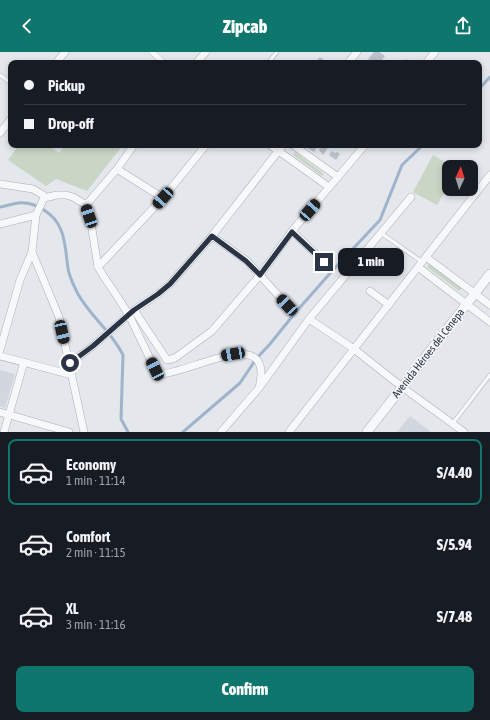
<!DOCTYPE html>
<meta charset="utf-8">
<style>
body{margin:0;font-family:"Asap Condensed",sans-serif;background:#20242c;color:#f1f3f6;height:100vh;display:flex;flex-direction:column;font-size:15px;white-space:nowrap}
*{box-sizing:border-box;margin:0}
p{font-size:13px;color:#9ea1a6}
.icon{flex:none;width:22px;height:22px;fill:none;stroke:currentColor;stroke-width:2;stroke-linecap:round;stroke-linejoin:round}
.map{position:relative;height:380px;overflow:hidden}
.drawer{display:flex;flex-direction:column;background:#171b24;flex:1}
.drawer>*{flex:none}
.hud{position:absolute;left:8px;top:8px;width:474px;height:88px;border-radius:8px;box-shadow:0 2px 6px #0003;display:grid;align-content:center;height:88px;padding:0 16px;background:#171b24}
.needle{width:26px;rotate:4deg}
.tools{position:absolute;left:442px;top:108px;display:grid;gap:8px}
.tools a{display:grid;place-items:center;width:36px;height:36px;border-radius:8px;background:#171b24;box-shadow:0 2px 6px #0003;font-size:20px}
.end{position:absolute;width:18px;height:18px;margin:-9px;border:5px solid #2b3445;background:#fff;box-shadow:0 0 0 2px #fff}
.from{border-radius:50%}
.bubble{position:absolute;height:28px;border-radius:8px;background:#171b24;box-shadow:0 2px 6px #0003;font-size:13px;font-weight:800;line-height:28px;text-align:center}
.car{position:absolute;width:12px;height:24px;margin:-12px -6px;border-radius:5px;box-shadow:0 0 3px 1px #0007;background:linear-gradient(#222 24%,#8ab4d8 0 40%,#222 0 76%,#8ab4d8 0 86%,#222 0)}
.hud b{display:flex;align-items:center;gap:14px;height:38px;font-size:15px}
.hud b+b{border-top:1px solid #363941}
.hud i{width:10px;height:10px;background:#f1f3f6}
ul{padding:7px 0 0;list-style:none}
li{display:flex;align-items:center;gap:12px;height:66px;margin:0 8px 6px;padding:0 8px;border:2px solid transparent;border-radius:8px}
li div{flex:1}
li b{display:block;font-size:15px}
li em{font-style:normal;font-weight:800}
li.on{border-color:#0f766e}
li>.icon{width:36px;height:36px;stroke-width:1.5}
.cta{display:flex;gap:8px;margin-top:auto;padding:8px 16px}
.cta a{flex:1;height:46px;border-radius:8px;background:#0f766e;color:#fff;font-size:16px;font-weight:800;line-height:46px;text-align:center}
header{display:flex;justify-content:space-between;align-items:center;height:52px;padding:0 16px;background:#0f766e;color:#fff;font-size:18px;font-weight:800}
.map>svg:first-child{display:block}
</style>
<header><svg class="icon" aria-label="back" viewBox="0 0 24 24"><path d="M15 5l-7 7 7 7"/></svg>Zipcab<svg class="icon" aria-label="share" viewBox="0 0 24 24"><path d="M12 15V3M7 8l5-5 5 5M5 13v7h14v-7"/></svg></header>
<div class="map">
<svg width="490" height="380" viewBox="0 0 490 380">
<rect width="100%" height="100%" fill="#e4e7ec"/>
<g fill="#d2d6de">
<path d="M0,318L15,322L5,356L0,354Z"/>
<path d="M410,364L431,380H397Z"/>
</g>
<g fill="#c9d6c5">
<path d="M19,93H47L59,101L65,93H123L87,139L56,127L46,134L8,108Z"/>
<path d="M295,100L324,122L322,124L293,103Z"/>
<path d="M433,103L453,115H449V133L437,153L413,140Z"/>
<path d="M429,212L462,236L459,239L427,215Z"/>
</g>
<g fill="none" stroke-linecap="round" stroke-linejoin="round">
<g stroke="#9fb4cc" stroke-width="3">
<path d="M479,37L490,25"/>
<path d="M0,155C6,154 12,152 18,151C35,149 55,162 61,178C66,190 66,204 68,216C69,225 74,234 78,242C90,264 112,280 123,303L121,367L128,380"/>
<path d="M183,380L240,331L256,307L270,292L295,261L333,218L380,168L402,113L423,93"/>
</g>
</g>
<g fill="#bbc0ca">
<path d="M374,0H379L385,4L380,11H374L368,7Z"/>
<path d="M320,5L328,11H314Z"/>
<path d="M406,7L412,11H403Z"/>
<path d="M303,93H318L314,100Z"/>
<path d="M323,93L329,94L323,103L319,98Z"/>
<path d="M332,99L335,101L337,100L340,102L336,108L329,103Z"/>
</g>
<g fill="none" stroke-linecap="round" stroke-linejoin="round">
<g stroke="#a9aeb7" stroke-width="4.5">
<g id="service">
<path d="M268,11L277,0"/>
<path d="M0,23L11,31"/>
<path d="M381,181L422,210"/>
<path d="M453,371L490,323"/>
</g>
</g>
<g stroke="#a9aeb7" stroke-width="6">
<path id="pedestrian" d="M152,0L164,11"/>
</g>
<g stroke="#a9aeb7" stroke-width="8">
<g id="minor">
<path d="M56,11L65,0"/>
<path d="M196,11L206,0"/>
<path d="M348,11L357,0"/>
<path d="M426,11L435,0"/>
<path d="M0,81L11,67"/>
<path d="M270,93L329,135"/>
<path d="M293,93L338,125"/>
<path d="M117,117L163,146"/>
<path d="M0,132L33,137L43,143L44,146L36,163L32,200L20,228L0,298"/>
<path d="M44,146L57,143H66L73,145L86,153L91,171L98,215L104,225L113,238L129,263L155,317L159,322C185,324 276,268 259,336"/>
<path d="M86,153L117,117L134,93"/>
<path d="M0,172L36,163"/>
<path d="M292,179L324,210"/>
<path d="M212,184L247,209L287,253"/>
<path d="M32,200L59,265L84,380"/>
<path d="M426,205L490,253"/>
<path d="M98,215L163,146L206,93"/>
<path d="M418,215L490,270"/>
<path d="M370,239L389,253"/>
<path d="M134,258L167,308L175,306L212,279L260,223L292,179L365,93"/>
<path d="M309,267L354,297L402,335L464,380"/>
<path d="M0,304L72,323"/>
<path d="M70,311L93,294L134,258L158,242L170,232L212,184L283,93"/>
<path d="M0,360L69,380"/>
<path d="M4,380L24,310"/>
<path d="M221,380L259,336L309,267L411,145"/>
<path d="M289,380L490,123"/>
</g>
</g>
<g stroke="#a9aeb7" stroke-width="10">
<path id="tertiary" d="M367,380L490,222"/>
</g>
<use href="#service" stroke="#f7f8fa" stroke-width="3.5"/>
<use href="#pedestrian" stroke="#f7f8fa" stroke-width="5.5"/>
<use href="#minor" stroke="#f7f8fa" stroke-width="7"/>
<use href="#tertiary" stroke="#f7f8fa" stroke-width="9"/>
</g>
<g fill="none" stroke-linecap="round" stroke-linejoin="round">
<path stroke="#2b3445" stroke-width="5" d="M70,311L93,294L134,258L158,242L170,232L212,184L246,209L260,223L292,180L324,210"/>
</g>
<g text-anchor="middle" stroke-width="3.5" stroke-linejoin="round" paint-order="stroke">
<g font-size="11" fill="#2b3445" stroke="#f4f6f9">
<text transform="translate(428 301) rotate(-52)" y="4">Avenida Héroes del Cenepa</text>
</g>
</g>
</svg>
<div class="tools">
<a><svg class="needle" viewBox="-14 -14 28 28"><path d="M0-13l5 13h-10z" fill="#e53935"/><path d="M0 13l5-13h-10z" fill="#9ea1a6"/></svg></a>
</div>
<i class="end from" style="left:70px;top:311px"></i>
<i class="end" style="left:324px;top:210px"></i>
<div class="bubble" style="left:338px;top:196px;width:66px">1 min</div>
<i class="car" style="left:163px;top:146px;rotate:222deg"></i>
<i class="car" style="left:310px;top:158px;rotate:41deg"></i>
<i class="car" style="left:89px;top:164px;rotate:341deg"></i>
<i class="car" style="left:287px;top:253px;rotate:317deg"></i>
<i class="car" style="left:62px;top:280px;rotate:167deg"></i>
<i class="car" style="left:233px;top:302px;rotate:260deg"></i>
<i class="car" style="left:155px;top:317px;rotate:334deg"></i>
<div class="hud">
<b><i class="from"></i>Pickup</b>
<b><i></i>Drop-off</b>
</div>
</div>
<section class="drawer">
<ul>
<li class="on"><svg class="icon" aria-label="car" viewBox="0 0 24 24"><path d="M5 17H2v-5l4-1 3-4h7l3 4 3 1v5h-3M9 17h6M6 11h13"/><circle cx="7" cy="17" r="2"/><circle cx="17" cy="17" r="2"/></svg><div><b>Economy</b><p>1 min · 11:14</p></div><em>S/4.40</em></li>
<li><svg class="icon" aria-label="car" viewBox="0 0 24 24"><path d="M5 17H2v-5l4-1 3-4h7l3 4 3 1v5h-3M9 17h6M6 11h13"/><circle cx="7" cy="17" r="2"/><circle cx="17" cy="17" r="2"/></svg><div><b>Comfort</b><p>2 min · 11:15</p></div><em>S/5.94</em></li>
<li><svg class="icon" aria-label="car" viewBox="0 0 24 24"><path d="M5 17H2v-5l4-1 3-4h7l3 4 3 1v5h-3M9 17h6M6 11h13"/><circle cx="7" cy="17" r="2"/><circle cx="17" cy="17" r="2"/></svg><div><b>XL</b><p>3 min · 11:16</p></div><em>S/7.48</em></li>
</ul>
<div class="cta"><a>Confirm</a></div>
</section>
